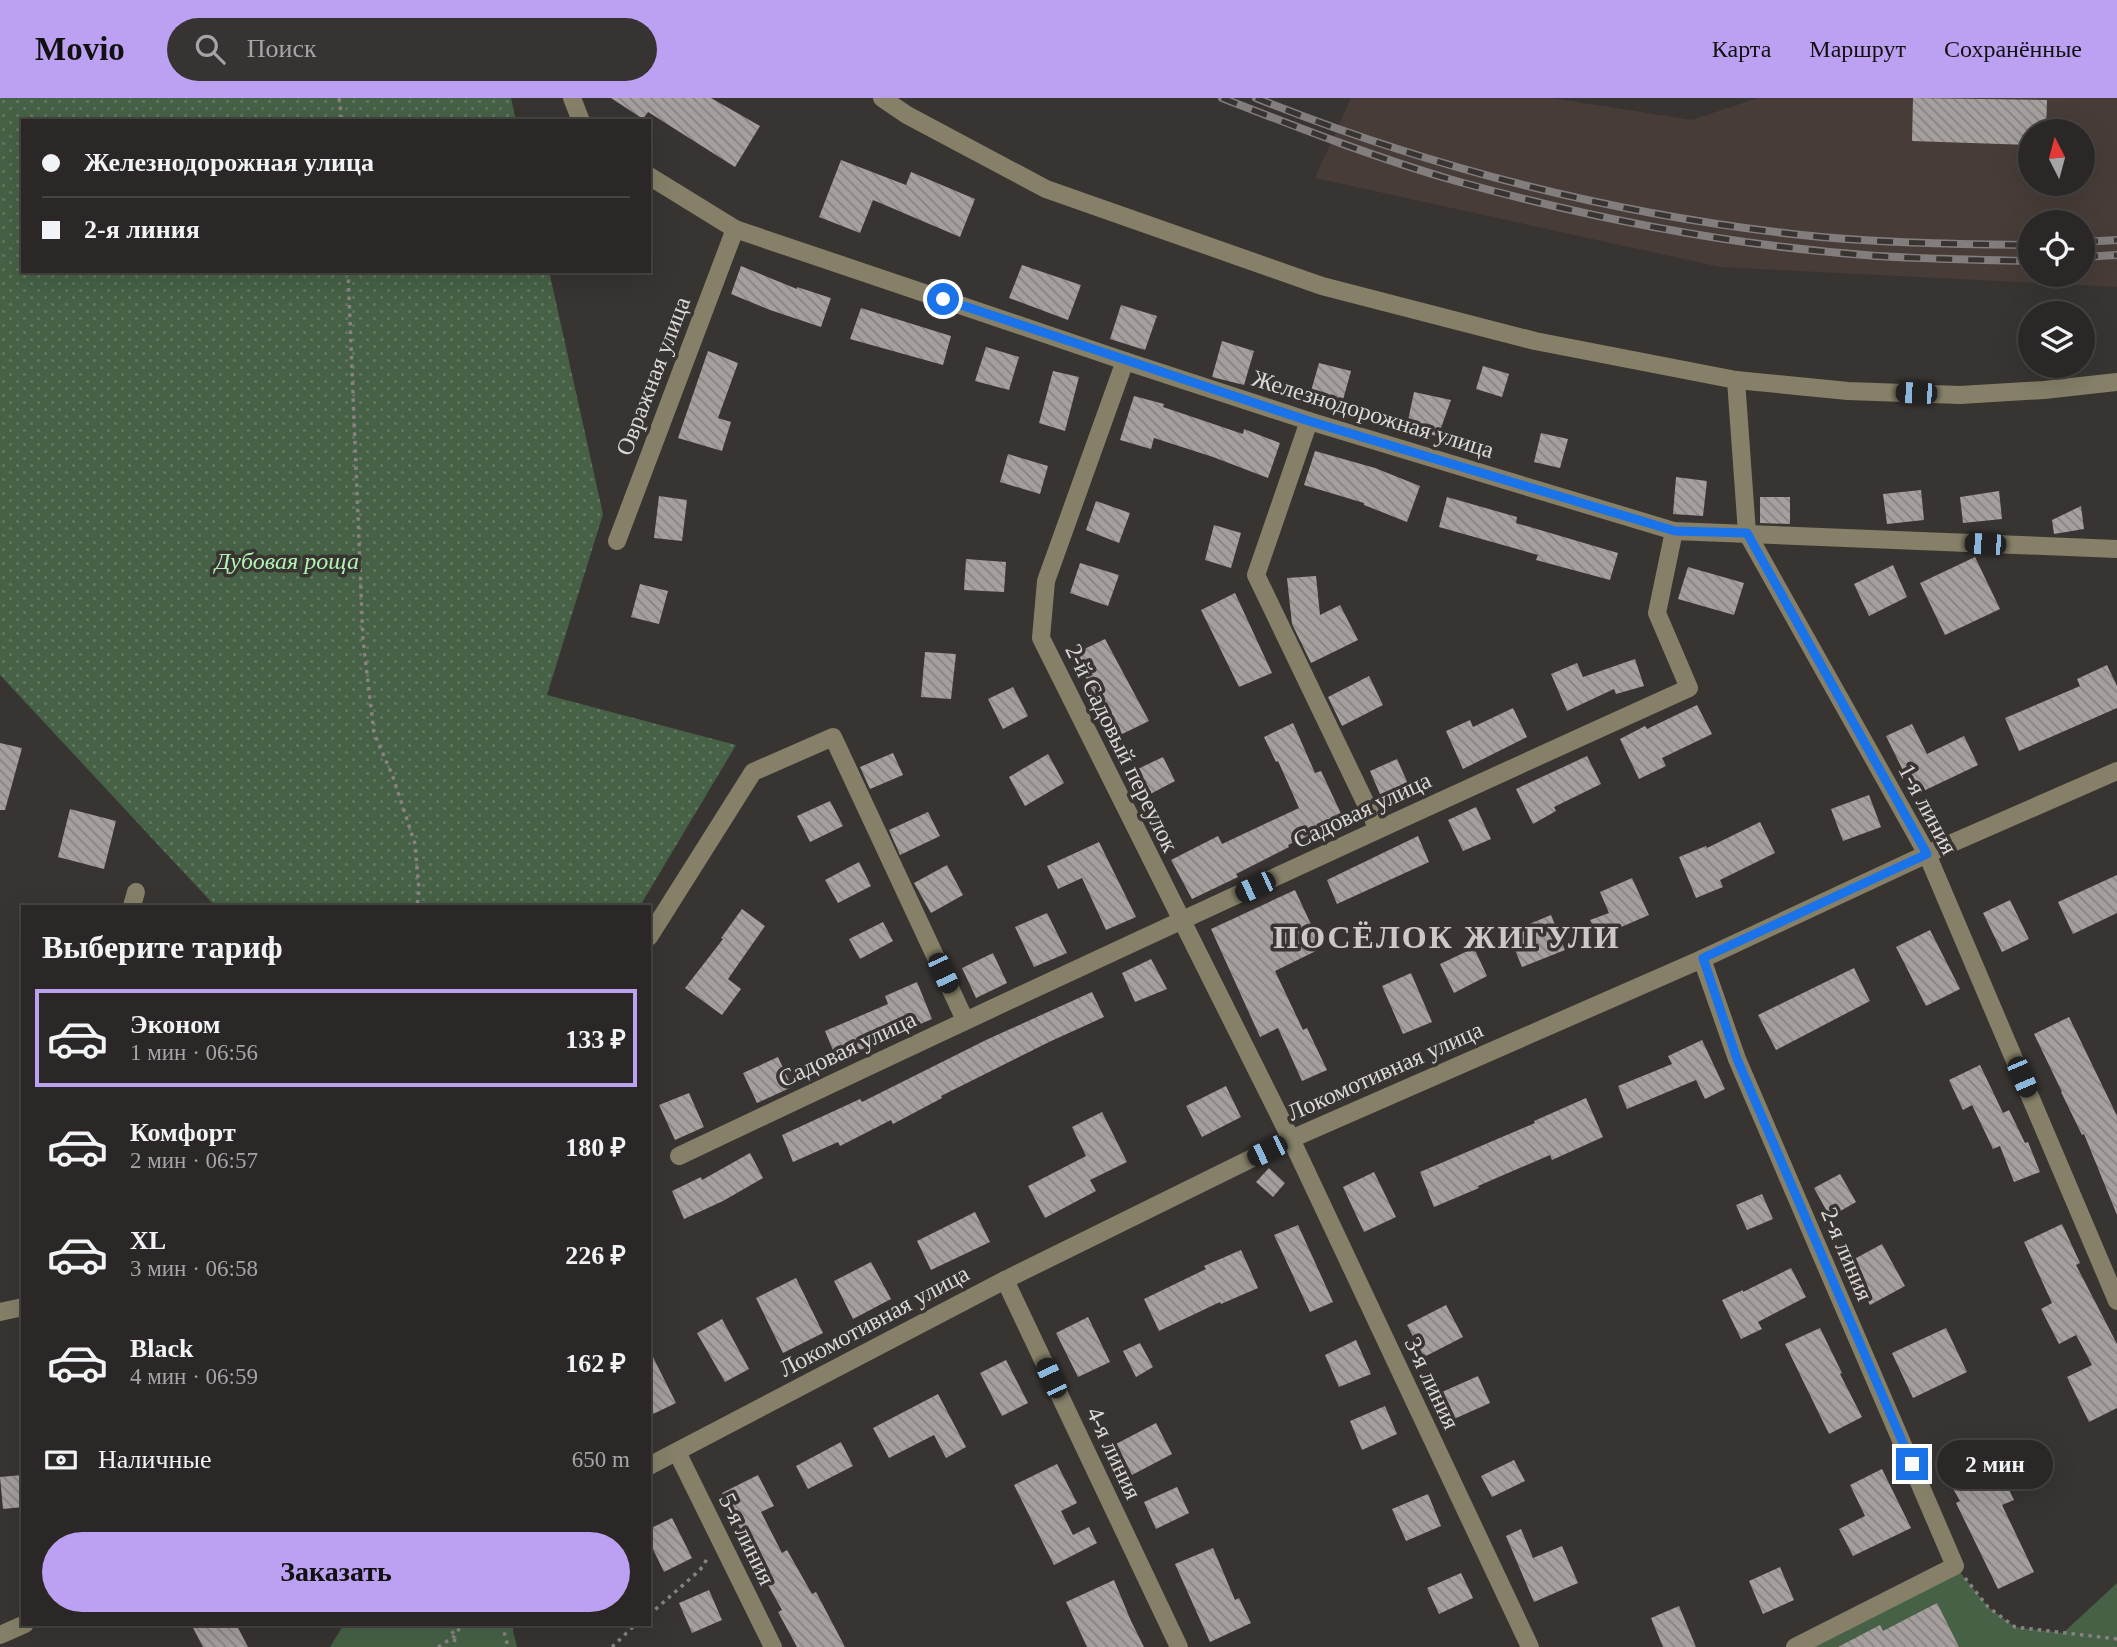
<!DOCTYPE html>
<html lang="ru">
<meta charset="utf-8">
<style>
body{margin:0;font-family:"Times New Roman",serif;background:#363332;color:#f1f3f6;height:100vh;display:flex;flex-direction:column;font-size:26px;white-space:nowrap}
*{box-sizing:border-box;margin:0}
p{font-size:23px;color:#a5a5a7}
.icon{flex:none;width:38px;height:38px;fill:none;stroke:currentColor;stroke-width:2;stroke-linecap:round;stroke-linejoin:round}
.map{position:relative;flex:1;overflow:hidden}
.details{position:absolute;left:21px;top:807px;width:630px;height:721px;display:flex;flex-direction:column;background:#2a2726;border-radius:0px;box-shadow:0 7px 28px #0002,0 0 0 2px #464443}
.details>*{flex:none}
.top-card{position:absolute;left:21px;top:21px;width:630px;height:154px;border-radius:0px;box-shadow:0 7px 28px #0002,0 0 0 2px #464443;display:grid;align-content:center;height:154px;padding:0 21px;background:#2a2726}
.needle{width:46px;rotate:354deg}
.buttons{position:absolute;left:2018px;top:21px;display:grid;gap:14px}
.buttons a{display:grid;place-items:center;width:77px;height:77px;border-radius:50%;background:#2a2726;box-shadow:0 7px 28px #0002,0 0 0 2px #464443;font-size:35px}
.end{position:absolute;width:32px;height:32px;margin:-16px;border:9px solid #1a73e8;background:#fff;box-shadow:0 0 0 4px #fff}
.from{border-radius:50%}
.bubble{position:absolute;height:49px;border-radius:24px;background:#2a2726;box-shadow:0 7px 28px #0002,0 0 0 2px #464443;font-size:23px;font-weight:700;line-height:49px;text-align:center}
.car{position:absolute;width:21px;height:42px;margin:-21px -10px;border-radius:9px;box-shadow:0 0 5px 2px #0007;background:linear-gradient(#222 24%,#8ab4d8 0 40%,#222 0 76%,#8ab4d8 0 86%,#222 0)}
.top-card b{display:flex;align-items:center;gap:24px;height:66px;font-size:26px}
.top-card b+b{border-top:2px solid #464443}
.top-card i{width:18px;height:18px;background:#f1f3f6}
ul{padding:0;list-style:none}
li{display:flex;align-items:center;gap:21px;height:98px;margin:0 14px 10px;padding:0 7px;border:4px solid transparent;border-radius:0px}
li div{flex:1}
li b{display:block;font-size:26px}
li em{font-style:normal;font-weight:700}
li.on{border-color:#bca0f2}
li>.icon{width:63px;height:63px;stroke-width:1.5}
h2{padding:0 21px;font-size:32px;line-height:84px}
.pay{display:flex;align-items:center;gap:18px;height:77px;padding:0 21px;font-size:26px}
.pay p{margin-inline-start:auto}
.action{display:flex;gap:14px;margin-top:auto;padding:14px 21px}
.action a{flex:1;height:80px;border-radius:42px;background:#bca0f2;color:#111;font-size:28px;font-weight:700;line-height:80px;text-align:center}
header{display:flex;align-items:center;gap:42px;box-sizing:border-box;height:98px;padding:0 35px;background:#bca0f2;color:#111}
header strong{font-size:33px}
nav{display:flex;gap:38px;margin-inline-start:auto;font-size:24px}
.search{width:490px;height:63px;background:#363332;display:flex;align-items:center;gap:18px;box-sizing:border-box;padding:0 24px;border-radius:38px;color:#a5a5a7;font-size:26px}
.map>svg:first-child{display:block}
</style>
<header>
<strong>Movio</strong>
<div class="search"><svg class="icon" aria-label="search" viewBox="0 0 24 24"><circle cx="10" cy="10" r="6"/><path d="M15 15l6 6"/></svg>Поиск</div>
<nav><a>Карта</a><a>Маршрут</a><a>Сохранённые</a></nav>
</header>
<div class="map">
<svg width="2117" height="1549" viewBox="0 0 2117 1549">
<defs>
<pattern id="park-dots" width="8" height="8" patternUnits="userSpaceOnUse" patternTransform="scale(1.75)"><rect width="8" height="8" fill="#466146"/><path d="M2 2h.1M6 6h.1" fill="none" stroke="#607760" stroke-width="1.8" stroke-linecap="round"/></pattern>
<pattern id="building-back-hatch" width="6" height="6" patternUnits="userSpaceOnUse" patternTransform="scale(1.75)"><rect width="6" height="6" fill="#a59f9d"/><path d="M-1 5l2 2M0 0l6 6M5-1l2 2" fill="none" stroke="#878381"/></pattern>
</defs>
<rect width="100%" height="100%" fill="#383432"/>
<path fill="#473c38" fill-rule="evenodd" d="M1351,0H1552L1692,22L1758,0H2117V189L1720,169L1315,80ZM2030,33H2082V86H2030ZM2030,124H2082V177H2030Z"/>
<g fill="#466146">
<path d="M1955,1468L1988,1509L2015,1529L2063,1535L2117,1485V1549H1795Z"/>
<path d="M344,1526H514L513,1533L517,1549H330Z"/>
</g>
<path fill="url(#park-dots)" d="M0,0H511L516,23H23V173H549L603,416L547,597L736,647L640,808H215L0,577Z"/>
<g fill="url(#building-back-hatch)">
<path d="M611,0H711L760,28L735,69L648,14L643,21Z"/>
<path d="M1913,0L2047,2L2046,33H2030V47L1912,43Z"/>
<path d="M841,62L906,87L911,74L975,101L960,139L873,102L860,135L819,119Z"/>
<path d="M1022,167L1081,187L1068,222L1009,200Z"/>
<path d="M741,168L797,191V189L831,200L821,229L770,212L731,196Z"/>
<path d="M1121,207L1157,218L1145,252L1110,241Z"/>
<path d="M861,210L951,238L943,267L850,241Z"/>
<path d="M1222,243L1254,253L1244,287L1212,279Z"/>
<path d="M986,249L1019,259L1009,292L975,283Z"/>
<path d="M708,253L738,265L718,320L731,324L722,353L678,340Z"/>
<path d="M1319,265L1351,273L1341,309L1309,300Z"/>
<path d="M1483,268L1509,276L1502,299L1476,291Z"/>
<path d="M1053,273L1079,279L1065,333L1039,325Z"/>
<path d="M1414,294L1451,302L1438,338L1406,332Z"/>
<path d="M1134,298L1164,306L1163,309L1243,336L1244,331L1280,345L1268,380L1213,359L1154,340L1151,351L1120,342Z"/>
<path d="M1541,335L1568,341L1560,370L1534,364Z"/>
<path d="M1315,353L1375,370L1420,388L1407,424L1364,407V405L1304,387Z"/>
<path d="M1008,356L1048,368L1040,396L1000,384Z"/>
<path d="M1676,379L1707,383L1703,418L1673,416Z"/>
<path d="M1921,392L1924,422L1887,426L1883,396Z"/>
<path d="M1999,393L2002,421L1963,425L1960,399Z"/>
<path d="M659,398L687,402L682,443L654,440Z"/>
<path d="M1447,399L1517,419L1516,425L1618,455L1610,482L1536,462L1538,457L1439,429Z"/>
<path d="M1760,399H1790V426L1760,425Z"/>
<path d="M1096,403L1130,415L1119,445L1086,432Z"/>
<path d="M2081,408L2084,431L2054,436L2052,422Z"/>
<path d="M1214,427L1241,435L1231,470L1205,462Z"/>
<path d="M1975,459L2000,511L1945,537L1920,485Z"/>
<path d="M966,461L1006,464L1004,494L964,492Z"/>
<path d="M1080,465L1119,477L1108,508L1070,495Z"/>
<path d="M1893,467L1907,499L1869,518L1854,486Z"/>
<path d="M1688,469L1744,485L1734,517L1678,501Z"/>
<path d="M1316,478L1320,517L1340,507L1358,542L1311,565L1292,526L1287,480Z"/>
<path d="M640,486L668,493L659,526L631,519Z"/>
<path d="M1235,495L1272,575L1239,589L1201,512Z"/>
<path d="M1105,541L1149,623L1116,639L1074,556Z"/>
<path d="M925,554L956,556L951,601L921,599Z"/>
<path d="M1635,561L1644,588L1616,596L1614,591L1567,613L1551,576L1577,565L1583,579Z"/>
<path d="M2107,567L2117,588V610L2019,653L2005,620L2080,588L2077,581Z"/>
<path d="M1369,578L1383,607L1342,628L1328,599Z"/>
<path d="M1013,589L1028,618L1003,631L988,601Z"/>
<path d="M1697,607L1712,636L1662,660L1666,668L1639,681L1620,641L1645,628L1647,631Z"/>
<path d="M1513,610L1527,639L1463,671L1446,633L1470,622L1473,629Z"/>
<path d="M1293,625L1315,675L1321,673L1344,722L1288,747L1289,749L1236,776L1238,779L1192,801L1171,762L1218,738L1222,746L1299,710L1278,663L1276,664L1264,639Z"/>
<path d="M1912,626L1927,656L1964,638L1978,667L1915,697L1886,638Z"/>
<path d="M0,645L22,650L5,712H0Z"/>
<path d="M893,655L903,677L870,691L860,669Z"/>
<path d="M1048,656L1064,685L1025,708L1009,679Z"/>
<path d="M1587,658L1601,686L1554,709L1556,713L1533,726L1516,691Z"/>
<path d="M1163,659L1175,683L1141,701L1127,676Z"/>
<path d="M1397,661L1413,697L1386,710L1370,673Z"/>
<path d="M1869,697L1881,729L1843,743L1831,711Z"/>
<path d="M830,703L843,728L810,744L797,718Z"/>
<path d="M1476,709L1491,741L1463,753L1448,722Z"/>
<path d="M70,711L116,723L104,771L58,759Z"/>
<path d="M928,714L940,738L900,757L889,732Z"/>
<path d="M1760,724L1775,755L1720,782L1723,789L1696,800L1679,759L1706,748L1707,750Z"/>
<path d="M1418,738L1429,764L1337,806L1327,782Z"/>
<path d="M1099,744L1136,819L1106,832L1082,780L1058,791L1047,768Z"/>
<path d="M859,764L871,788L838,805L825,782Z"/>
<path d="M947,767L963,797L931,815L914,785Z"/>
<path d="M2117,777V815L2073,836L2058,804Z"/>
<path d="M1632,780L1649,817L1598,839L1590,822L1609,815L1600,794Z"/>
<path d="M1295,792L1322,850L1275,873L1303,932L1307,930L1327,972L1302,983L1278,930L1260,939L1211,831Z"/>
<path d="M2010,802L2029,841L2002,854L1983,815Z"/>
<path d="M742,811L765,828L728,881L741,891L722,917L685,890L723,841L721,840Z"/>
<path d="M1047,815L1067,855L1034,869L1015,829Z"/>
<path d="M1551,817L1565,852L1522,869L1508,835Z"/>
<path d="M883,824L893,843L860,861L849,841Z"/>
<path d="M1930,832L1960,891L1926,908L1896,849Z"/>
<path d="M1474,850L1487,878L1454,895L1440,866Z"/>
<path d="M993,855L1007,885L976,900L962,870Z"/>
<path d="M1151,861L1167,891L1135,904L1122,875Z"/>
<path d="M1854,870L1870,903L1776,952L1758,917Z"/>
<path d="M1411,875L1432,924L1403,936L1382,888Z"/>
<path d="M917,884L932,921L837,962L825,933L888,906L885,898Z"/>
<path d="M1092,894L1104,919L1049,944L941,998L942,1000L893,1026L891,1022L840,1048L838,1044L793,1064L782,1037L860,1001L862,1004L986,942Z"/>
<path d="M2069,919L2117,1018V1117L2084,1036L2082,1037L2061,994H2062L2034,936Z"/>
<path d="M1702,942L1725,991L1705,1001L1696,982L1627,1011L1618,988L1672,966L1668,958Z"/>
<path d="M778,959L792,989L757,1005L743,975Z"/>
<path d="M1980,967L2003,1015L2009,1012L2025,1045L2028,1044L2040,1074L2014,1084L2000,1048L1993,1051L1972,1007L1963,1012L1949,982Z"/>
<path d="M1226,988L1241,1019L1202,1039L1186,1008Z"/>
<path d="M689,995L704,1029L675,1042L659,1007Z"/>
<path d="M1586,1000L1603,1039L1552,1062L1550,1057L1478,1088L1479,1090L1434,1109L1420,1074L1535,1025L1534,1023Z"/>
<path d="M1102,1014L1127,1064L1090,1082L1096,1093L1045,1120L1028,1088L1086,1058L1072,1029Z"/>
<path d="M750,1055L763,1080L723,1103L684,1121L672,1093L701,1079L702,1082Z"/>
<path d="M1269,1070L1285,1085L1273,1099L1256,1084Z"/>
<path d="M1374,1074L1396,1119L1364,1134L1343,1089Z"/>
<path d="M1840,1076L1856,1104L1830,1119L1814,1090Z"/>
<path d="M1762,1096L1773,1121L1747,1132L1736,1107Z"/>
<path d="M975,1114L990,1144L931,1172L917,1143Z"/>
<path d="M2062,1126L2080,1165L2076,1167L2117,1246V1310L2089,1324L2067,1279L2092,1267L2076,1237L2059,1246L2041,1211L2052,1205L2024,1144Z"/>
<path d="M1298,1127L1333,1204L1310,1214L1274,1137Z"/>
<path d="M1882,1146L1905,1188L1870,1207L1847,1165Z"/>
<path d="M1241,1152L1258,1190L1221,1206L1220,1204L1159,1233L1144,1201L1206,1171L1204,1168Z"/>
<path d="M871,1164L891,1201L853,1221L834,1183Z"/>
<path d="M1791,1170L1806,1199L1758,1224L1762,1231L1741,1241L1722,1202L1743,1192V1194Z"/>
<path d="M796,1180L823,1235L783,1255L756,1200Z"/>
<path d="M1446,1207L1463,1239L1424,1259L1407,1227Z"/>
<path d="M1088,1219L1110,1264L1078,1279L1056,1235Z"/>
<path d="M722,1221L749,1271L725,1284L697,1235Z"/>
<path d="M1820,1230L1842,1275L1840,1276L1862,1319L1829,1336L1785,1246Z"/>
<path d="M1946,1230L1967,1274L1913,1300L1892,1255Z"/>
<path d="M1356,1242L1371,1276L1339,1289L1325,1257Z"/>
<path d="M1140,1245L1153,1269L1136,1279L1123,1253Z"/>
<path d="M649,1251L676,1305L649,1318Z"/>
<path d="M1006,1262L1028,1305L1002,1318L980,1275Z"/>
<path d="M1478,1278L1490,1305L1454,1321L1442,1294Z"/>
<path d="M938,1296L966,1349L946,1360L934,1337L889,1360L873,1330Z"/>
<path d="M1385,1308L1397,1336L1362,1352L1350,1323Z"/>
<path d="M1156,1325L1172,1356L1132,1377L1116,1346Z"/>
<path d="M1996,1340L2006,1360L1996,1366L2014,1402L2002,1407L2034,1474L1998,1491L1956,1405L1960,1403L1941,1369Z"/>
<path d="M841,1344L853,1368L808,1391L796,1368Z"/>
<path d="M1514,1362L1525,1383L1492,1399L1481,1378Z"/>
<path d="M1057,1366L1077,1405L1061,1413L1073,1437L1089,1429L1097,1445L1054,1467L1014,1387Z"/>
<path d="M1882,1371L1911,1430L1853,1458L1839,1431L1865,1418L1850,1387Z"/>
<path d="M23,1377V1409L3,1411L0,1379Z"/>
<path d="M758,1377L774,1408L761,1414L782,1455L787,1452L812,1496L816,1494L845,1549H797L778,1514L782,1512L758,1469L759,1468L722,1395Z"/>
<path d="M1177,1389L1189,1415L1156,1431L1144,1404Z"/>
<path d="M1428,1396L1441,1428L1406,1443L1392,1411Z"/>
<path d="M672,1420L692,1460L664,1474L649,1443V1431Z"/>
<path d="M1521,1431L1533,1460L1562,1448L1578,1485L1534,1504L1506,1438Z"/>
<path d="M1213,1450L1235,1502L1239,1500L1251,1525L1210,1544L1175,1466Z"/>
<path d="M1780,1469L1794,1502L1763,1516L1749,1483Z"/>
<path d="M1461,1475L1473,1500L1439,1516L1427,1490Z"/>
<path d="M1114,1482L1131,1523L1144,1549H1087L1066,1504Z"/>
<path d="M709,1492L722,1522L692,1535L679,1505Z"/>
<path d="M1937,1505L1959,1549H1838L1880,1527L1883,1533Z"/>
<path d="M1679,1508L1696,1549H1663L1651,1520Z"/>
<path d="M191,1526H236L248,1549H203Z"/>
</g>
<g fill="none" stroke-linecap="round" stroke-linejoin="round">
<g stroke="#878382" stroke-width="3.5" stroke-dasharray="3.5 5" stroke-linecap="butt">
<path d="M339,0L342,23"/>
<path d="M348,173L363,542L374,635L393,679L415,746L419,792L417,808"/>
<path d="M1965,1480L1988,1509L2015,1529L2117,1541"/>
<path d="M649,1517L700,1472L709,1458"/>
<path d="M447,1526L455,1538L454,1549"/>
<path d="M502,1526L508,1549"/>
<path d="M438,1549L455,1538L462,1526"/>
<path d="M612,1549L636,1526"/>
</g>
<g stroke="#868068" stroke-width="18">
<path d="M572,0L581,23"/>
<path d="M882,0L907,17L1046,91L1322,188L1535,243L1736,282L1848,293L1960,297L2044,292L2117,284"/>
<path d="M649,78L735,131L1125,263L1309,323L1674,433L2117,451"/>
<path d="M1125,263L1046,483L1041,540L1291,1041L1530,1549"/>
<path d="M1736,282L1747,435L1927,756L2117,1203"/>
<path d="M1309,323L1256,477L1378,731"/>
<path d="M617,443L735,131"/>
<path d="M132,808L136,794"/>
<path d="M649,839L753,674L833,639L965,922"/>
<path d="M1702,861L1737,961L1955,1468L1795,1549"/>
<path d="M679,1058C1014,899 1351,743 1689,590L1657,515L1674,433"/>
<path d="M1005,1182L1179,1549"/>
<path d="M0,1214L23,1209"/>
<path d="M677,1354L773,1549"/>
<path d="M649,1368L1005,1182L1291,1041L1702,861L1927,756L2117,673"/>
<path d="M0,1537L25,1526"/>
</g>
<g stroke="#827e7d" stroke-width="8">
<g id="rail">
<path d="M1222,0C1299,30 1376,60 1456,83C1593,121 1735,148 1877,158C1928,161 1979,162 2030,163"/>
<path d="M1256,0C1428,69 1608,115 1792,136C1871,145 1951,146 2030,147"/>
<path d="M2082,144L2117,142"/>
<path d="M2082,159L2117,157"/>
</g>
</g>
<use href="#rail" stroke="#383432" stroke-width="5" stroke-dasharray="16" stroke-linecap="butt"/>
</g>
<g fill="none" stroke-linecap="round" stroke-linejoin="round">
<path stroke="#1a73e8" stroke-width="9" d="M943,201L1309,323L1675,433L1747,435L1927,756L1703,860L1737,961L1912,1366"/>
</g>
<g text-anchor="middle" stroke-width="7" stroke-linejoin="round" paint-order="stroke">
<g font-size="24" fill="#dbd8d7" stroke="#383432">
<text transform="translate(653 278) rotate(-69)" y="8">Овражная улица</text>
<text transform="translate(1373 316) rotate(17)" y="8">Железнодорожная улица</text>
<text transform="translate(1122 650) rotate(64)" y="8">2-й Садовый переулок</text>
<text transform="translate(1928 711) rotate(62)" y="8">1-я линия</text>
<text transform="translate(1362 712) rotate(-25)" y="8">Садовая улица</text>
<text transform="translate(847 951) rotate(-25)" y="8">Садовая улица</text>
<text transform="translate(1385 973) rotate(-24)" y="8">Локомотивная улица</text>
<text transform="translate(1847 1156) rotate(67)" y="8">2-я линия</text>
<text transform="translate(874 1223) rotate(-28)" y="8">Локомотивная улица</text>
<text transform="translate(1432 1285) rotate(65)" y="8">3-я линия</text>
<text transform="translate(1114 1355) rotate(65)" y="8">4-я линия</text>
<text transform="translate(747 1441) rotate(64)" y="8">5-я линия</text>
</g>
<g font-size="24" font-style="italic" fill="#b1f3b3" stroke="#383432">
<text x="287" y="471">Дубовая роща</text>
</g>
<g font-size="32" font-weight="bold" letter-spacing="2" fill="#cdc7c5" stroke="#383432">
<text x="1447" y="850">ПОСЁЛОК ЖИГУЛИ</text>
</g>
</g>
</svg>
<div class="buttons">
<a><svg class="needle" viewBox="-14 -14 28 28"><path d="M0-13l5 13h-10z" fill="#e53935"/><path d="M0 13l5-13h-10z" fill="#a5a5a7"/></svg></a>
<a><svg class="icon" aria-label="locate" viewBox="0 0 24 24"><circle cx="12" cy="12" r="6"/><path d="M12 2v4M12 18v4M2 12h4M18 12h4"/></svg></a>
<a><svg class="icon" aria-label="layers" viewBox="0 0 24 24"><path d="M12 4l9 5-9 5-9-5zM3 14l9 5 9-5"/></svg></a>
</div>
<i class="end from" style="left:943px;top:201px"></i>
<i class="end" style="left:1912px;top:1366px"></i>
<div class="bubble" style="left:1937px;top:1342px;width:116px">2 мин</div>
<i class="car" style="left:1916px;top:295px;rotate:272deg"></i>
<i class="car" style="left:1985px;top:446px;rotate:273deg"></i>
<i class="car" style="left:1255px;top:789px;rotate:245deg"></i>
<i class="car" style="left:943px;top:875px;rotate:155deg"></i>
<i class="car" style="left:2022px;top:979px;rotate:157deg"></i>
<i class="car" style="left:1267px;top:1053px;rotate:244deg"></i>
<i class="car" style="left:1051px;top:1280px;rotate:335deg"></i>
<div class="top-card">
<b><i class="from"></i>Железнодорожная улица</b>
<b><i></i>2-я линия</b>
</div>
<section class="details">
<h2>Выберите тариф</h2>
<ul>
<li class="on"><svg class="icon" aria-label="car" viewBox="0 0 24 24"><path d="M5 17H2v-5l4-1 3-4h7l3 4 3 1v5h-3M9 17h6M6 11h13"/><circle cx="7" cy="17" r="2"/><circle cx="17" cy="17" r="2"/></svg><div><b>Эконом</b><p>1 мин · 06:56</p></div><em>133 ₽</em></li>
<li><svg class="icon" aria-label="car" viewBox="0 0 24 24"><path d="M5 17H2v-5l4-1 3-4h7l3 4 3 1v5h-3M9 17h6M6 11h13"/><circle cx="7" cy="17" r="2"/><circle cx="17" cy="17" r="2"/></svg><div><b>Комфорт</b><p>2 мин · 06:57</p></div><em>180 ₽</em></li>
<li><svg class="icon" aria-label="car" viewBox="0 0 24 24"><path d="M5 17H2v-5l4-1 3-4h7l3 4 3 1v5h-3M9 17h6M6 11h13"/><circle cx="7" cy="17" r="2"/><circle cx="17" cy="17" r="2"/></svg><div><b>XL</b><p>3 мин · 06:58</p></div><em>226 ₽</em></li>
<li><svg class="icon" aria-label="car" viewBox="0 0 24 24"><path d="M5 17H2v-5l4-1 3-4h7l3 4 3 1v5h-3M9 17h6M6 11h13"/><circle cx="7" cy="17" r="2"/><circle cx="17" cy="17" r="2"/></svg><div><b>Black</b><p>4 мин · 06:59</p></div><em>162 ₽</em></li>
</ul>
<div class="pay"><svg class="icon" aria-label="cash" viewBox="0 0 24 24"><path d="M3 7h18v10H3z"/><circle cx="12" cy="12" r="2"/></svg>Наличные<p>650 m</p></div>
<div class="action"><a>Заказать</a></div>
</section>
</div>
